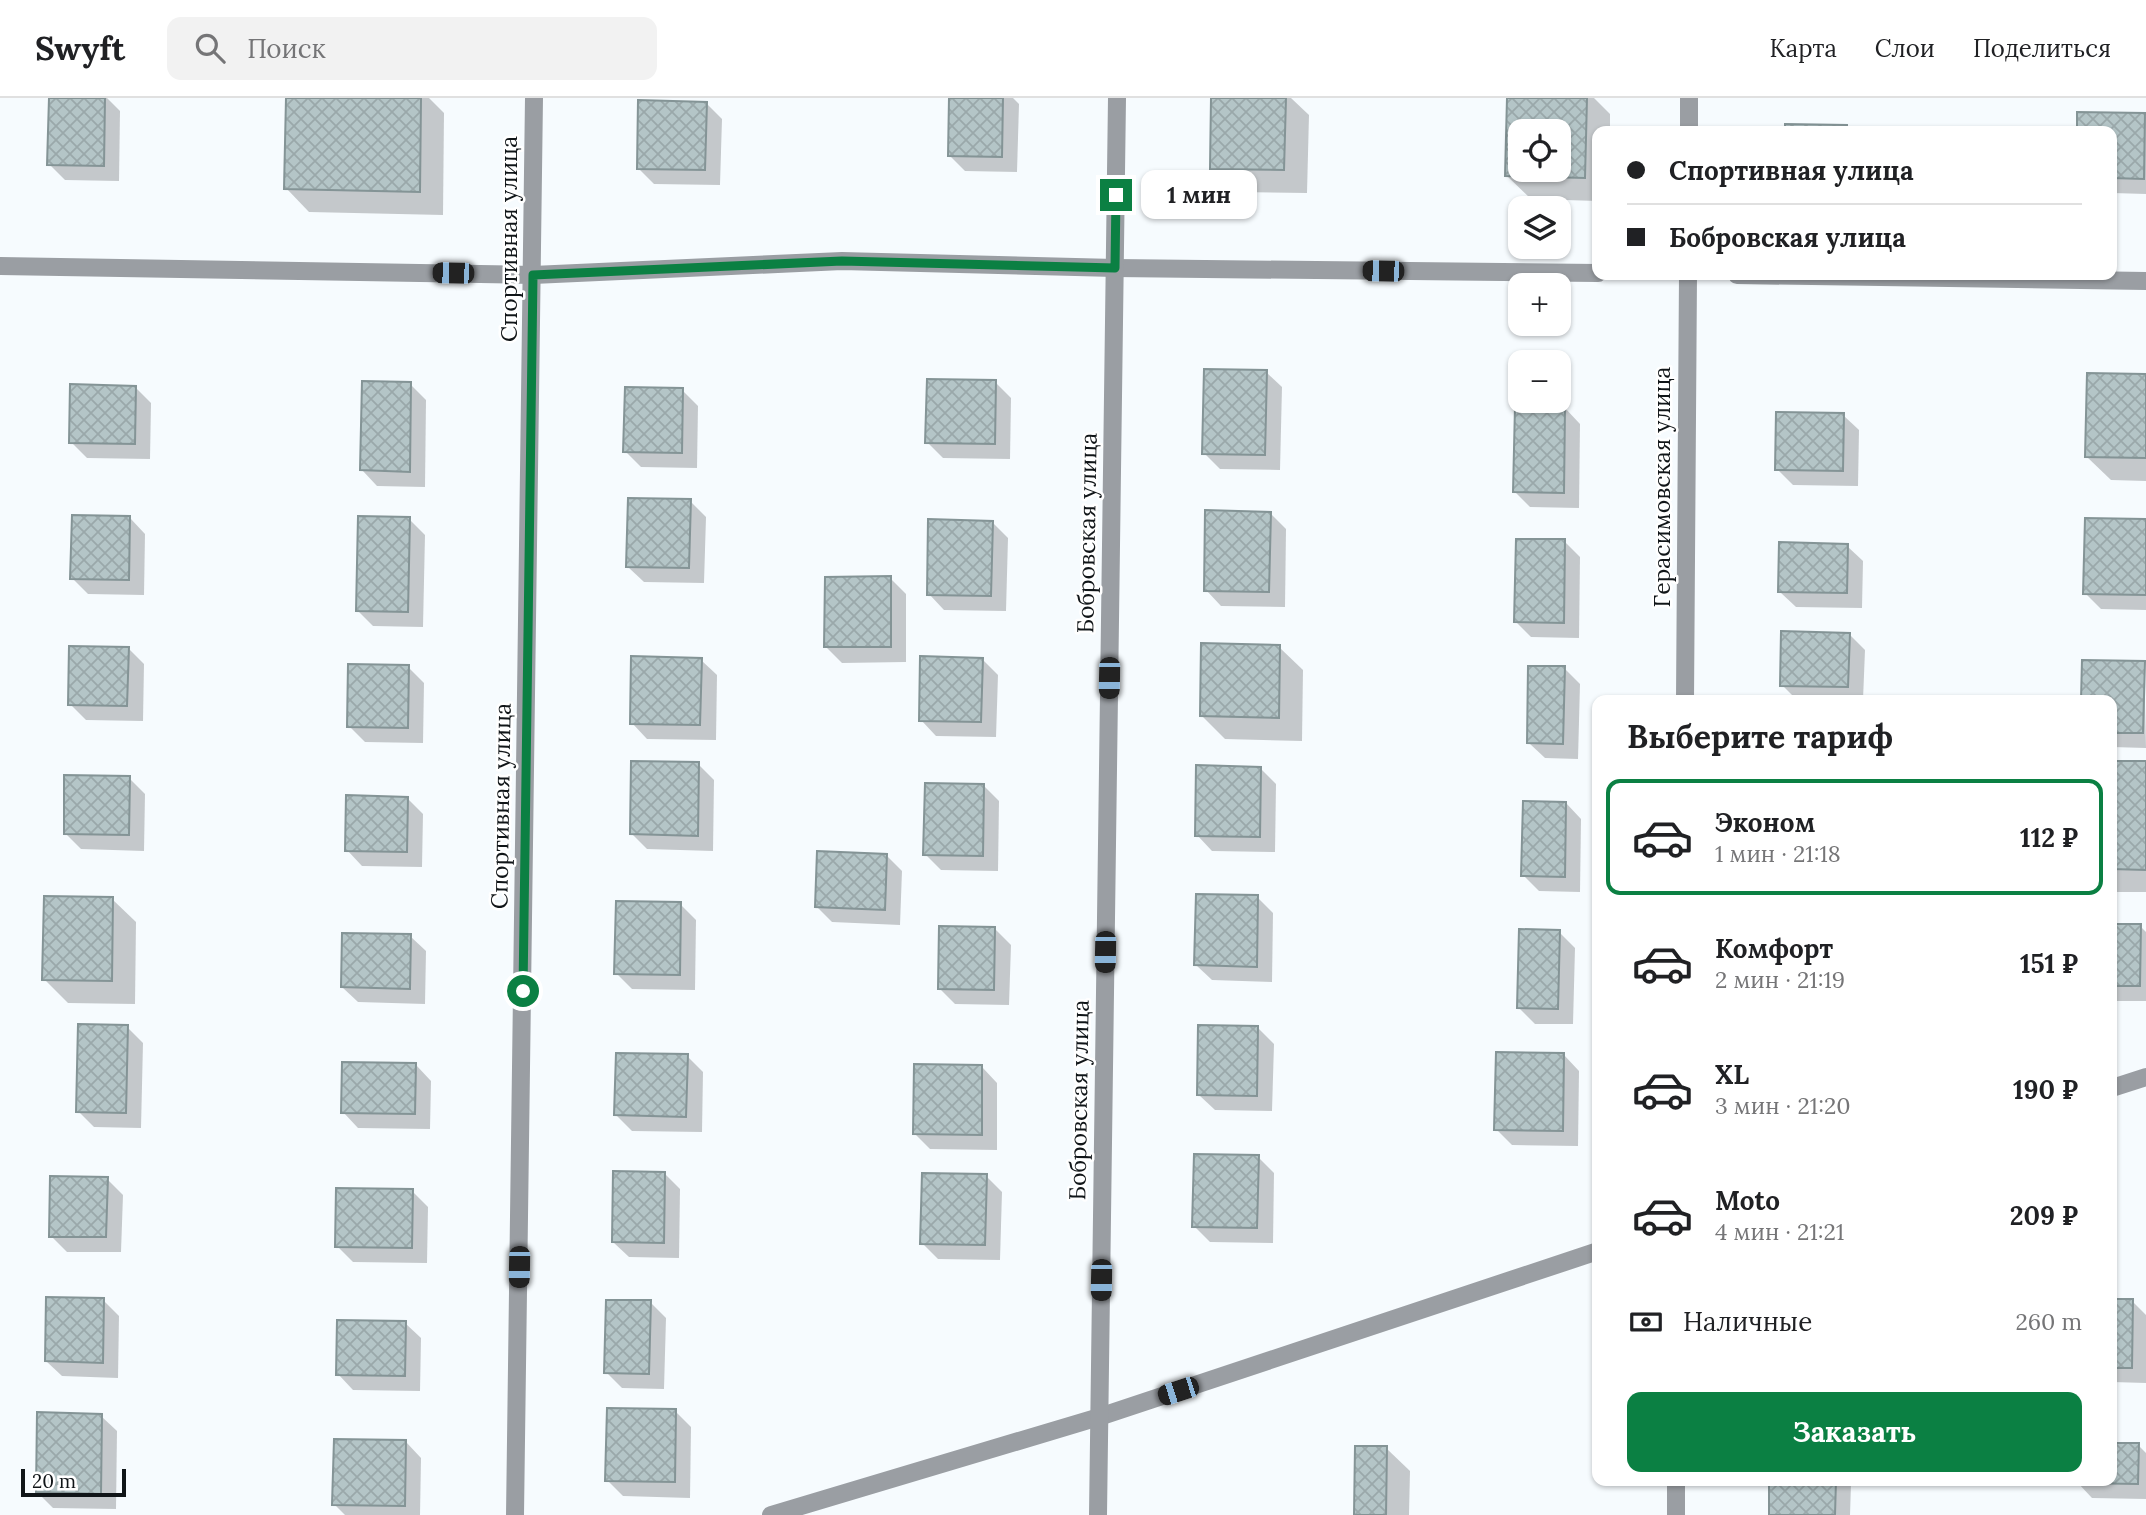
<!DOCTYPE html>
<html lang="ru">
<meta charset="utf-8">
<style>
body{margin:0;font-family:Lora,serif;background:#f2f2f2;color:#202124;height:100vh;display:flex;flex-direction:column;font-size:26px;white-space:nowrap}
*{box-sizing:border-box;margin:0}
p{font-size:23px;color:#757577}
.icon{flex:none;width:38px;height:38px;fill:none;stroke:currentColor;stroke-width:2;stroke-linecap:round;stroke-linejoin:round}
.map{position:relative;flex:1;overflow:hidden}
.sheet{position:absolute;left:1592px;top:597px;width:525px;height:791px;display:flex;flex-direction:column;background:#fff;border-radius:14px;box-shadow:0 2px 5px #0004}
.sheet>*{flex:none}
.hud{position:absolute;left:1592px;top:28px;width:525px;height:154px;border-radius:14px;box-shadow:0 2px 5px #0004;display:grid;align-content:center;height:154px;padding:0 35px;background:#fff}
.fabs{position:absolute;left:1508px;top:21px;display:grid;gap:14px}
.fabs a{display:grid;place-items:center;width:63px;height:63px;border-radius:14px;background:#fff;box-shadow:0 2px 5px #0004;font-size:35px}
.scale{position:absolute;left:21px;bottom:18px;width:105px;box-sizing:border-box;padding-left:7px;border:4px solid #101518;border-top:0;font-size:19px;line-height:24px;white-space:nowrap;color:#101518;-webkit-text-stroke:5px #fff;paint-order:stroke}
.end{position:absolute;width:32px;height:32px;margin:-16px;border:9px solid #0b8043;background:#fff;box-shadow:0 0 0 4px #fff}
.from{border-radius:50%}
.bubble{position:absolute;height:49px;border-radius:14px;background:#fff;box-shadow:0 2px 5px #0004;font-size:23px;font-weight:700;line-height:49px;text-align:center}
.car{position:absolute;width:21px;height:42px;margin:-21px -10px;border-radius:9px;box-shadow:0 0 5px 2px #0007;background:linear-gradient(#222 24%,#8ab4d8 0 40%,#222 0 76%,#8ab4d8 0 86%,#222 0)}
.hud b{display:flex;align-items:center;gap:24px;height:66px;font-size:26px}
.hud b+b{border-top:2px solid #e0e0e0}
.hud i{width:18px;height:18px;background:#202124}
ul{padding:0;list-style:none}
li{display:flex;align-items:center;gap:21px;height:116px;margin:0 14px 10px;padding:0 21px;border:4px solid transparent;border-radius:14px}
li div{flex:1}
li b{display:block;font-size:26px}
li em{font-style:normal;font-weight:700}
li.current{border-color:#0b8043}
li>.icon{width:63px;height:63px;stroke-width:1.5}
h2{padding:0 35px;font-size:32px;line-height:84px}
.pay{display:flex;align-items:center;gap:18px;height:77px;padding:0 35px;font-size:26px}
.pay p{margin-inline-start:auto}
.primary-button{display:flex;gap:14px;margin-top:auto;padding:14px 35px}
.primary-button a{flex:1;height:80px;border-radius:14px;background:#0b8043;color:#fff;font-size:28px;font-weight:700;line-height:80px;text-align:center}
header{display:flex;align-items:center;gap:42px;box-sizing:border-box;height:98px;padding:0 35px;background:#fff;border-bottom:2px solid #e0e0e0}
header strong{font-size:33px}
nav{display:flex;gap:38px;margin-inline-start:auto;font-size:24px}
.search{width:490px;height:63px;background:#f2f2f2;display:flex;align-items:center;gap:18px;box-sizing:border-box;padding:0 24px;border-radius:14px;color:#757577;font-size:26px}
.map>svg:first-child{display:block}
</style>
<header>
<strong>Swyft</strong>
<div class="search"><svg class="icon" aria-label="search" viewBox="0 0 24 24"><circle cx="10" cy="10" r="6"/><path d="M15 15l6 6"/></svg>Поиск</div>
<nav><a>Карта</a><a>Слои</a><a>Поделиться</a></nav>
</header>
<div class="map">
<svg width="2146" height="1417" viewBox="0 0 2146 1417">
<defs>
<pattern id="building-cross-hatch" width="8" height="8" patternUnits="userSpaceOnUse" patternTransform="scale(1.75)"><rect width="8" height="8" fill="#b4c5c7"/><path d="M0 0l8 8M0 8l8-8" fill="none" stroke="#9aa8aa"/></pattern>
</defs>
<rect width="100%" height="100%" fill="#f6fbfe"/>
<g fill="#0003" fill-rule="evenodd">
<path d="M51,0H107L120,13L119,83L65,82L49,66Z"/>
<path d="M288,0H429L444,15L443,117L309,114L286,90Z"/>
<path d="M951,0H1013L1019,6L1017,74L965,73L950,58Z"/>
<path d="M1213,0H1291L1309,17L1307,95L1235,94L1212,70Z"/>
<path d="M1508,0H1594L1610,16V33H1598V103L1531,101L1507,78ZM1521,33H1559V72H1521Z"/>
<path d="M706,5L722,21L720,87L654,86L638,70Z"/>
<path d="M2079,15L2146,19V96L2112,95V33H2078Z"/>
<path d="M1266,274L1282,289L1280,372L1220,371L1204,355Z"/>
<path d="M2146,277V383L2111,382L2087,359Z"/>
<path d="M995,284L1011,300L1010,361L943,360L927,344Z"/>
<path d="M410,286L426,302L425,389L377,388L362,372Z"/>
<path d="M135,289L151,305L150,361L87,360L71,344Z"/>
<path d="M682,292L698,308L697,370L641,369L625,353Z"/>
<path d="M1565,310L1580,326L1579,410L1530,409L1514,393Z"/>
<path d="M1843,317L1859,332L1858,388L1793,387L1777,371Z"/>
<path d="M690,403L706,419L704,485L644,484L628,469Z"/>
<path d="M1270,415L1286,431L1285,509L1221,508L1206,492Z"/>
<path d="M130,420L145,436L144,497L88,496L72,480Z"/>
<path d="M409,421L425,437L423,529L373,528L358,513Z"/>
<path d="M2146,423V512L2101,511L2085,495Z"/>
<path d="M992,424L1008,440L1006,513L944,512L929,496Z"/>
<path d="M1564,443L1580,459L1579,540L1531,539L1515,523Z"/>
<path d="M1847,448L1863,463L1862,510L1796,509L1780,494Z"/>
<path d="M890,480L906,496V564L842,565L826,549Z"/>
<path d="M1849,536L1865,552L1863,602H1797L1782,587Z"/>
<path d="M1279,549L1303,572L1302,643L1225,641L1201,617Z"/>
<path d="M128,550L144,566L143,623L86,622L70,606Z"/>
<path d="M982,561L998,577L996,639L936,638L921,622Z"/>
<path d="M701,562L717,577L716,642L647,641L632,625Z"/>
<path d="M2144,565L2146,650L2112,649V602H2083Z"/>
<path d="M408,569L424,585L423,645L365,644L349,628Z"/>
<path d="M1564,570L1580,586L1578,661L1545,660L1529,645Z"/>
<path d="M2112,664L2146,665V794H2112Z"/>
<path d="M698,666L714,682L713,753L647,751L632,736Z"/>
<path d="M1260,670L1276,686L1275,754L1212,753L1197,737Z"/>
<path d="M129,680L145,696L144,753L81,751L65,735Z"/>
<path d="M983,687L999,703L998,773L941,772L925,756Z"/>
<path d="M407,700L423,716L422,769L362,768L347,752Z"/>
<path d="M1566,705L1581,721L1580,794L1539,793L1523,777Z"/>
<path d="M886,757L902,773L900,827L832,824L816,808Z"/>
<path d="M1257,799L1273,815L1272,884L1212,882L1196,867Z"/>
<path d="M112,801L136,824L135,906L68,905L44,881Z"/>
<path d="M680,806L696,822L695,892L632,891L616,875Z"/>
<path d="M2112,827L2140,828L2146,834V903H2112Z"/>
<path d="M995,831L1011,847L1009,907L955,906L939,890Z"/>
<path d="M1559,834L1575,850L1573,926H1535L1519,910Z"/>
<path d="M410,838L426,853L425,906L358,904L342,889Z"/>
<path d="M127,929L143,945L141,1030L94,1029L78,1013Z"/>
<path d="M1258,930L1274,946L1272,1013L1215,1012L1199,997Z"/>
<path d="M1564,957L1579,973L1578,1048L1512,1047L1496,1031Z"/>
<path d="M687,958L703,974L702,1034L632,1033L616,1017Z"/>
<path d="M416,967L431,983L430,1031L358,1030L343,1014Z"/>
<path d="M982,969L997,985V1052L930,1051L914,1035Z"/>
<path d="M1258,1059L1274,1075L1273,1145L1210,1144L1194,1128Z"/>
<path d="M664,1075L680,1091L679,1160L629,1159L613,1144Z"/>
<path d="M986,1078L1002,1094L1000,1162L938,1161L922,1145Z"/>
<path d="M107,1081L123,1097L121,1154H67L51,1138Z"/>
<path d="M412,1093L428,1109L427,1165L353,1164L337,1148Z"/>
<path d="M103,1202L119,1218L118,1280L62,1278L46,1263Z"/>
<path d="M2112,1203H2132L2146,1217V1285L2112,1284Z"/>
<path d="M650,1204L666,1220L664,1291L622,1290L606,1274Z"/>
<path d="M405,1225L421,1240L420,1293L353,1292L338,1276Z"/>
<path d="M675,1313L691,1329L690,1400L623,1398L607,1382Z"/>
<path d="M101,1318L117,1333L116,1411L53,1410L37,1394Z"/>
<path d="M406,1344L421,1360L420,1417H345L334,1406Z"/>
<path d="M2138,1347L2146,1355V1401L2092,1400L2077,1384L2112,1382Z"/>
<path d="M1386,1350L1410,1373L1409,1417H1356Z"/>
<path d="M1771,1382H1848L1851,1386L1850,1417H1770Z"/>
</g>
<g fill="url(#building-cross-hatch)" stroke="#849496" stroke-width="2" fill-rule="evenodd">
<path d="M49,0H105L104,68L47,67Z"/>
<path d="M286,0H421L420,94L284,91Z"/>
<path d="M949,0H1003L1002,59L948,58Z"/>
<path d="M1211,0H1286L1284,72L1210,71Z"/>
<path d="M1507,0H1587L1585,80L1505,78ZM1521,33H1559V72H1521Z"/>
<path d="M638,2L707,4L705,72L637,71Z"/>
<path d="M2077,14L2145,15L2144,81L2112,80V33H2077Z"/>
<path d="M1785,26L1847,27V33H1785Z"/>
<path d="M1204,271L1267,272L1265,357L1202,356Z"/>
<path d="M2087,275L2146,276V360L2085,359Z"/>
<path d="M927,281L996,282L995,346L925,345Z"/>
<path d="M362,283L411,284L410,374L360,372Z"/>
<path d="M70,286L136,288L135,346L69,345Z"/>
<path d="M625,289L683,290L682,355L623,354Z"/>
<path d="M1515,308L1565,309L1564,395L1513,394Z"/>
<path d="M1776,314L1844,315L1843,373L1775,372Z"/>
<path d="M628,400L691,401L689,470L626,469Z"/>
<path d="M1205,412L1271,414L1269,494L1204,493Z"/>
<path d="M72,417L130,418L129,482L70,481Z"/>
<path d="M358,418L410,419L408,514L356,513Z"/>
<path d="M2085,420L2146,421V497L2083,496Z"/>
<path d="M928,421L993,423L991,498L927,497Z"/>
<path d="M1516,441H1565L1564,525L1514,524Z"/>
<path d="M1779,444L1848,446L1847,495L1778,494Z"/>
<path d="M891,478V549H824L825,479Z"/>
<path d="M1781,533L1850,535L1848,589L1780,588Z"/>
<path d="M1201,545L1280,547L1279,620L1200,618Z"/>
<path d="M69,548L129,549L127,608L68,607Z"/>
<path d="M631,558L702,560L700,627L630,626Z"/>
<path d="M920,558L983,560L981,624L919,623Z"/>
<path d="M2082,562L2145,563L2143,635H2112V602H2081Z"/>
<path d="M348,566L409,567L408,630L347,629Z"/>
<path d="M1528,568H1565L1563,646L1527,645Z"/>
<path d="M631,663L699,664L698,738L630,736Z"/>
<path d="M2112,663H2146V772L2112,771Z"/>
<path d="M1196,667L1261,669L1260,739L1195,738Z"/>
<path d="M64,677L130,678L129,737L64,736Z"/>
<path d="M925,685L984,686L983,758L923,757Z"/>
<path d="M346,697L408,699L407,754L345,753Z"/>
<path d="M1523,703L1566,704L1565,779L1521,778Z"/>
<path d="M817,753L887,756L885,812L815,809Z"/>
<path d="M1196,796L1258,797L1257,869L1194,867Z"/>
<path d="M44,798L113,799L112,883L42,882Z"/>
<path d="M616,803L681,804L680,877L614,876Z"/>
<path d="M2112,826H2141L2140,888H2112Z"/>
<path d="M939,828L995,829L994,892L938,891Z"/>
<path d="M1519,831L1560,832L1558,911L1517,910Z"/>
<path d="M342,835L411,836L410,891L341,889Z"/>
<path d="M78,926L128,927L126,1015L76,1014Z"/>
<path d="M1198,927L1258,928L1257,998L1197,997Z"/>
<path d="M1496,954L1564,955L1563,1033L1494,1032Z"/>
<path d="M616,955L688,956L686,1019L614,1017Z"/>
<path d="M342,964L416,965L415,1016L341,1015Z"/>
<path d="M914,966L982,967V1037L913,1036Z"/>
<path d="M1194,1056L1259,1057L1257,1130L1192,1129Z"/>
<path d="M613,1073L665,1074L664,1145L612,1144Z"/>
<path d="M922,1075L987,1076L985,1147L920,1146Z"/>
<path d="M50,1078L108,1079L106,1139H49Z"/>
<path d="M336,1090L413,1091L412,1150L335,1149Z"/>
<path d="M46,1199L104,1200L103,1265L45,1263Z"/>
<path d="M2112,1201H2133L2132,1270H2112Z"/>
<path d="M606,1202H651L649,1276L604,1275Z"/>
<path d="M337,1222L406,1223L405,1278L336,1277Z"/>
<path d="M607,1310L676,1311L675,1384L605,1383Z"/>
<path d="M37,1314L102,1316L101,1396L36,1394Z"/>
<path d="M334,1341L406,1342L405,1408L332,1407Z"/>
<path d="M2112,1345H2139L2138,1386L2075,1385L2112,1382Z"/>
<path d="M1355,1348H1387L1386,1417H1354Z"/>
<path d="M1769,1382H1836L1835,1417H1769Z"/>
</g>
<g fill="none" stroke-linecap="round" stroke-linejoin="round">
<g stroke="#9a9ea3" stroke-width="18">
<path d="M1689,33V0"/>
<path d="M0,168L533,177L842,163L1115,170L1598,175"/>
<path d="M1737,177L2146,183"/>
<path d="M1685,602L1688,177"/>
<path d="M2112,990L2146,979"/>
<path d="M515,1417L534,0"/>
<path d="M771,1417L1099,1319L1598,1153"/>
<path d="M1098,1417L1117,0"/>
<path d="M1676,1417V1382"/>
</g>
</g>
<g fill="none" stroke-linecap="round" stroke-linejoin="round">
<path stroke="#0b8043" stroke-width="9" d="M523,893L533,177L842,163L1115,170L1116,97"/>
</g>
<g text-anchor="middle" stroke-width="5" stroke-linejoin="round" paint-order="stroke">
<g font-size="23" fill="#101518" stroke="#fff">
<text transform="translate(509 141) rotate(-90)" y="8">Спортивная улица</text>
<text transform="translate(1662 389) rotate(-90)" y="8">Герасимовская улица</text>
<text transform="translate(1087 435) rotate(-89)" y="8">Бобровская улица</text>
<text transform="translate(501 708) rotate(-89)" y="8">Спортивная улица</text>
<text transform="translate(1079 1002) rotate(-89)" y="8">Бобровская улица</text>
</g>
</g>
</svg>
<div class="fabs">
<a><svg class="icon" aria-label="locate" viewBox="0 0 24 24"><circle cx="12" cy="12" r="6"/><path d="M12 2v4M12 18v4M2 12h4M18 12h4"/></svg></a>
<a><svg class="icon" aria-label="layers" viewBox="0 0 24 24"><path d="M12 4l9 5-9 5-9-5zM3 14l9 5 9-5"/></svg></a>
<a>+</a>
<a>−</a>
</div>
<div class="scale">20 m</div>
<i class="end from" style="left:523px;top:893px"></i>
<i class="end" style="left:1116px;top:97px"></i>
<div class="bubble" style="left:1141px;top:72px;width:116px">1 мин</div>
<i class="car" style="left:1383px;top:173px;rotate:271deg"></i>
<i class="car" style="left:453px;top:175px;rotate:271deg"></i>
<i class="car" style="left:1109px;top:580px;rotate:181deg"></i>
<i class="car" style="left:1105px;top:854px;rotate:181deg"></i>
<i class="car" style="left:519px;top:1169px;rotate:181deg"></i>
<i class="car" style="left:1101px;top:1182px;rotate:181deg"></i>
<i class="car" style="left:1178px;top:1293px;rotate:252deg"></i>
<div class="hud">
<b><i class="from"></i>Спортивная улица</b>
<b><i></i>Бобровская улица</b>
</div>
<section class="sheet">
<h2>Выберите тариф</h2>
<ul>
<li class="current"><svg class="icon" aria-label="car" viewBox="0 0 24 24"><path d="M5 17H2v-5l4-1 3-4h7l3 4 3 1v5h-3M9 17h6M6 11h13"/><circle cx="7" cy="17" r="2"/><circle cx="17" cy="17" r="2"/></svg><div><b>Эконом</b><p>1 мин · 21:18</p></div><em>112 ₽</em></li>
<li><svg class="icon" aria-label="car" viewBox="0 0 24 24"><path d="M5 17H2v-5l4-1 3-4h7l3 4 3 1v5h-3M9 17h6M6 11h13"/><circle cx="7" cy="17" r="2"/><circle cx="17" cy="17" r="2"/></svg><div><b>Комфорт</b><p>2 мин · 21:19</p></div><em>151 ₽</em></li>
<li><svg class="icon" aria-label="car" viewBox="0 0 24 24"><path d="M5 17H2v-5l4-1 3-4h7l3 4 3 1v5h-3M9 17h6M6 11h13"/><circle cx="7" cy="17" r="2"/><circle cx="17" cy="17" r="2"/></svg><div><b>XL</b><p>3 мин · 21:20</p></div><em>190 ₽</em></li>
<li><svg class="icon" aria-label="car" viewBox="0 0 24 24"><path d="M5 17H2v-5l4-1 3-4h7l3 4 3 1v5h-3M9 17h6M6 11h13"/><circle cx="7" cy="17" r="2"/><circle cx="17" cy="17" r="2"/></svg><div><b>Moto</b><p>4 мин · 21:21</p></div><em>209 ₽</em></li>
</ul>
<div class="pay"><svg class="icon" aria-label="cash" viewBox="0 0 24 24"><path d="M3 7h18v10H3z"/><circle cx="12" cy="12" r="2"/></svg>Наличные<p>260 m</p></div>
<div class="primary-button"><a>Заказать</a></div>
</section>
</div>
